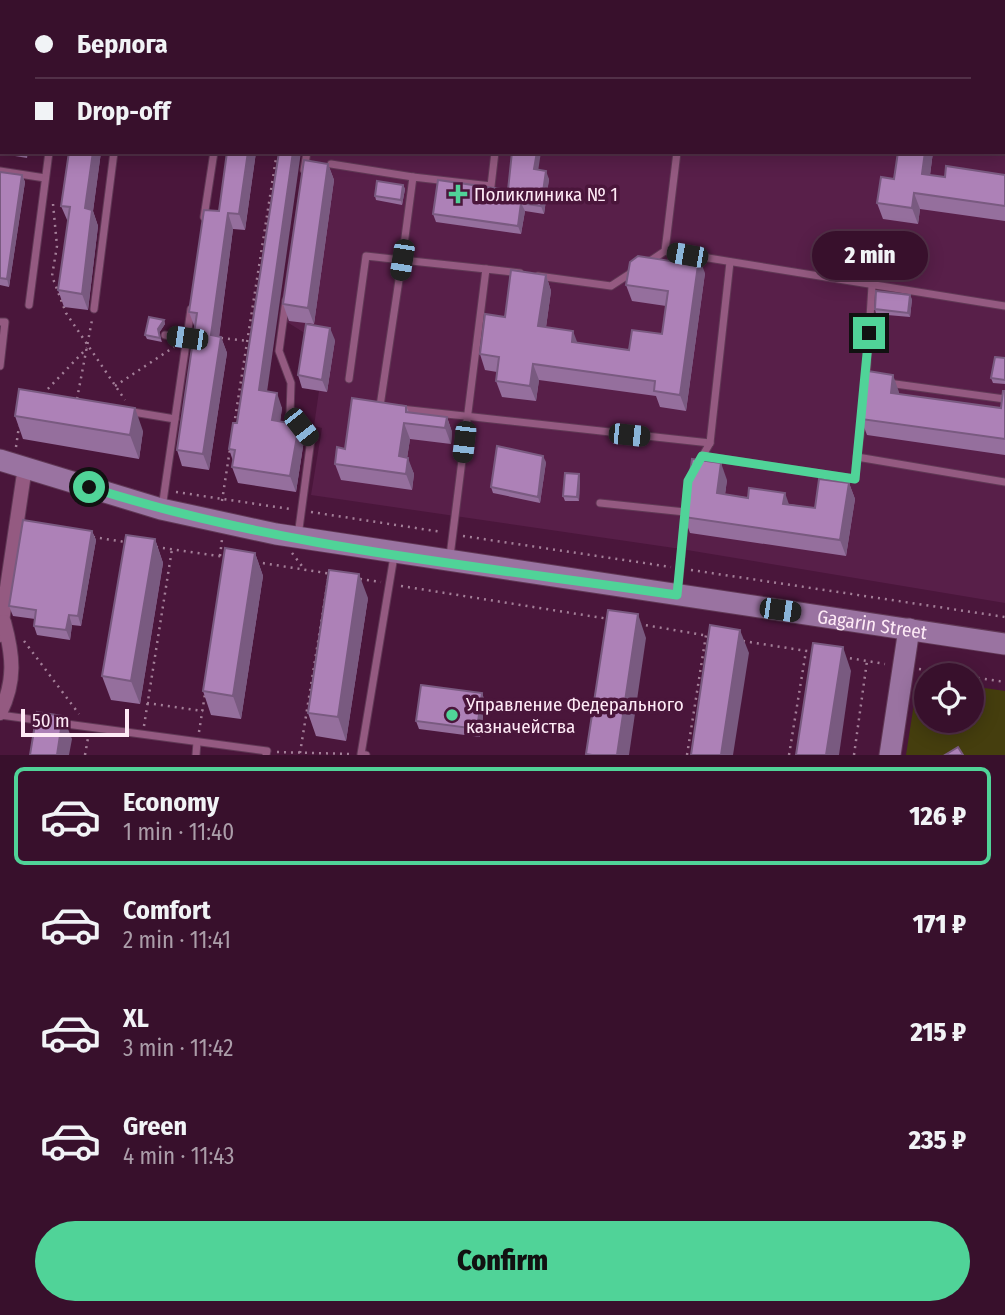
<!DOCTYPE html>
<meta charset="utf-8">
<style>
body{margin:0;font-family:"Fira Sans Condensed",sans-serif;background:#3f1934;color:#f1f3f6;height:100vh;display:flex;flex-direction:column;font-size:26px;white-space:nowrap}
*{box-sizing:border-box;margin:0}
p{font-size:23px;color:#ab9da9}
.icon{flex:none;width:38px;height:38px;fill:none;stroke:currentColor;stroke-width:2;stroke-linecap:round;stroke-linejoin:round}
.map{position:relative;height:755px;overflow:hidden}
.side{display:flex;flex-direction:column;background:#38102c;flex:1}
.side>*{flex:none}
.hud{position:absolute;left:0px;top:0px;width:1006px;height:154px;box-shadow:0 4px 18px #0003,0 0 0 2px #523048;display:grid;align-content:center;height:154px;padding:0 35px;background:#38102c}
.controls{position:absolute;left:914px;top:663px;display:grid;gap:14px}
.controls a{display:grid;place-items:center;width:70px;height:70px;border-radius:50%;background:#38102c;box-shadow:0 4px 18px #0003,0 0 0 2px #523048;font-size:35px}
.scale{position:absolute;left:21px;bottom:18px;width:108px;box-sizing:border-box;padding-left:7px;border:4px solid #feeaf6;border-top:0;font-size:19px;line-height:24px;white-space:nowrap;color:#feeaf6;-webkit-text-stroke:5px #4a163b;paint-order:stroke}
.end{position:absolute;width:32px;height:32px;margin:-16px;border:9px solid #50d398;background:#111;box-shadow:0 0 0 4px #111}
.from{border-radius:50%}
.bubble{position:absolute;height:49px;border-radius:24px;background:#38102c;box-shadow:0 4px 18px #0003,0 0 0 2px #523048;font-size:23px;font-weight:800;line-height:49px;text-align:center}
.car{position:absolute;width:21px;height:42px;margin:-21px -10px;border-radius:9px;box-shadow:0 0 5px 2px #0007;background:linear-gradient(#222 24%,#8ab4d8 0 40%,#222 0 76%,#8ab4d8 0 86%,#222 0)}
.hud b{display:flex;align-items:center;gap:24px;height:66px;font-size:26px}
.hud b+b{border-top:2px solid #523048}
.hud i{width:18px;height:18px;background:#f1f3f6}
ul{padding:12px 0 0;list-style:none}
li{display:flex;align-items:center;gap:21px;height:98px;margin:0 14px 10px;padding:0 21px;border:4px solid transparent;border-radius:10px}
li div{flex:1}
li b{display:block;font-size:26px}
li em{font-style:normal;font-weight:800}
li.on{border-color:#50d398}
li>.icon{width:63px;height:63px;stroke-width:1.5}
.cta{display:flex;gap:14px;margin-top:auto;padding:14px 35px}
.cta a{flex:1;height:80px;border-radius:42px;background:#50d398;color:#111;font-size:28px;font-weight:800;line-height:80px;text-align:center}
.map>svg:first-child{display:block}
</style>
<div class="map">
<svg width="1005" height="755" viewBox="0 0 1005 755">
<rect width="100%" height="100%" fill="#4a163b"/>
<path fill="#581f49" d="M1005,93V603L681,549L311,495L322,428L314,426L319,391L302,388L311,337L279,317L305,152H1004Z"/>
<path fill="#453e0e" d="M918,678L926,679V721H971V686L1005,691V755H906Z"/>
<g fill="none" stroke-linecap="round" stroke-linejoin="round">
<g stroke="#603855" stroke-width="9">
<g id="lane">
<path d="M71,2V0"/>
<path d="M143,2V0"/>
<path d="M236,2V0"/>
<path d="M1004,137H1005"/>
<path d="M331,164L413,177"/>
<path d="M304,170L307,152"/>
<path d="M0,171L45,178"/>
<path d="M204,217L214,152"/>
<path d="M665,251L1005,306"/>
<path d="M647,263L665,251L677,152"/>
<path d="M486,269L402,260L413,177L491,186L495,152"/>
<path d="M538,276L611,286L634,271"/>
<path d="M286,300L279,351L291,383L290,414L311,439L298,536"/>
<path d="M29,305L49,152"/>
<path d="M94,309L114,152"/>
<path d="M0,322H5L0,366"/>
<path d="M165,335L186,338"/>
<path d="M349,379L366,256L402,260L380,406L386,407"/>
<path d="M866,380L872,286"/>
<path d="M888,383L1005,399"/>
<path d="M865,397L866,380L876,382"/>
<path d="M401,409L710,443"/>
<path d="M127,411L175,419"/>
<path d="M702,456L855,479L857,457L1005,482"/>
<path d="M857,457L863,416"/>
<path d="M600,503L685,512"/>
<path d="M162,508L191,309"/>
<path d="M450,556L486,269L520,273"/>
<path d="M678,590L688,481L710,443L730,262"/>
<path d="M0,715L44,721"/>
<path d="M59,723L267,751L266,755"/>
<path d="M196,755L197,742"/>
<path d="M366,755L361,754L394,556"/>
</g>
</g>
<g stroke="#603855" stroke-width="16">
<g id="street">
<path d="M0,635L25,467"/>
<path d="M0,713C16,681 13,655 4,622"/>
</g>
</g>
<g stroke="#603855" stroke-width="23">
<g id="secondary">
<path id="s1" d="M0,460L161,509L276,534L1005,644"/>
<path d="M890,755L909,629"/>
</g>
</g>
<g stroke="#a37f98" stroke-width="2.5" stroke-dasharray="2 5" stroke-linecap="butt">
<path d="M447,1L452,2"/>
<path d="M286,2V0"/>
<path d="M1004,80H1005"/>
<path d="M1004,123L1005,124"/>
<path d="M53,204L57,246L52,276L66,313L125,400"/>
<path d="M221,338L249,341"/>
<path d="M115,386L174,347"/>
<path d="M43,394L87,348"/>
<path d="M77,399L92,320"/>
<path d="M234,425L277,152"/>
<path d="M16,447L19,426"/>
<path d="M176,492L290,509"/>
<path d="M222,501L230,449"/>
<path d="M311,512L442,532"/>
<path d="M463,536L671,567"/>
<path d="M93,537L125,542"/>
<path d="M156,547L225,557"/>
<path d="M292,553L305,570"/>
<path d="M220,556L222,539"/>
<path d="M256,562L332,574"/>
<path d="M691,570L1005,617"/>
<path d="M360,579L381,582"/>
<path d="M401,586L609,619"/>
<path d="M639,624L709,636"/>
<path d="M24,641L79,714"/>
<path d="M743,641L813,652"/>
<path d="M843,657L885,664"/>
<path d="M919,669L961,676"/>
<path d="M971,677L1005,682"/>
<path d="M147,703L203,711"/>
<path d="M144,726L172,549"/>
<path d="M199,732L205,694"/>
<path d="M277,752L351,754"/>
<path d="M300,753L329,574"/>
<path d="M85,755L88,738"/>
<path d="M687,755L706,635"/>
<path d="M789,755L806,651"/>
<path d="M854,755L867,661"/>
</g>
<use href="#lane" stroke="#945a81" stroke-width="7"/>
<use href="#street" stroke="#945a81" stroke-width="14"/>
<use href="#secondary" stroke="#9a73a1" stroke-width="21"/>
<g stroke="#c7aabd" stroke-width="2">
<path d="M749,0L761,2"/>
<path d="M797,0L809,2"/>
<path d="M1004,38H1005"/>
</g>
</g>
<g fill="#956f9d">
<path d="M2,152H28L27,158L3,154Z"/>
<path d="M69,152H101L93,211L98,226L88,310L64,307L58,290L68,222L61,206Z"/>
<path d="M227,152H256L245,230L233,229L219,337H221L227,353L209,470L182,466L177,450L195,328L189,312L219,211Z"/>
<path d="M933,152L930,175L945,177L1005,175V221L920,209L918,224L883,219L877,203L894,179Z"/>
<path d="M328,164L334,180L314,324L289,321L283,304Z"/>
<path d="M538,170L549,179L544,214L525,211L521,234L436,222L433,214L508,190Z"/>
<path d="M0,172L22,175L25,182L9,287L0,285Z"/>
<path d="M403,185L405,189L402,205L376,200L375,196Z"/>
<path d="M705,273L686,411L660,407L656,396L539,380L536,401L502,397L496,381L497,372L485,370L480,354L505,317L546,275L551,291L546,327L578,343L629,350L662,334L666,306L632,301L626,285Z"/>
<path d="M912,299L910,317L876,314L875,309Z"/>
<path d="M164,320L165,324L159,333L162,342L147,339L145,335Z"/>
<path d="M335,340L327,392L302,388L298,375Z"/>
<path d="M1005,358V384L993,383L991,378Z"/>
<path d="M267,391L282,408L280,422L299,425L304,440L296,492L238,483L232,467L233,461L229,449L237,423Z"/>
<path d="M1005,391V455L867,435L861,419L899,392V394L1001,408Z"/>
<path d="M406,406L409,412L447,417L452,432L451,444L410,439L407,458L414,474L412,490L341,480L335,464L345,449Z"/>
<path d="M15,416L143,431L139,459L23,439Z"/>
<path d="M546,462L540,503L493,493L491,487Z"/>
<path d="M580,478L579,501H565L563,496Z"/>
<path d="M727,480L725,494L815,508L849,483L855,499L846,556L690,533L684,517Z"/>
<path d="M92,531L96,540L81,626L72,625L70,640L37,635L34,626L35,619L13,616L9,606Z"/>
<path d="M155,539L163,563L140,704L111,700L102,676Z"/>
<path d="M255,553L263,576L241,719L211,715L203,691Z"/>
<path d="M368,598L346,741L316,736L308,713Z"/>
<path d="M482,693L485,702L480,737L419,729L416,721Z"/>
</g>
<g fill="#795a80">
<path d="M93,152H101L93,211L98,226L88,310L82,294L85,208Z"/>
<path d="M248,152H256L245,230L239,214Z"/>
<path d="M293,152H301L265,406L259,390Z"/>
<path d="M537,152H541L537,178L534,169Z"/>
<path d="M925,152H933L928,190L922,174Z"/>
<path d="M328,164L334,180L314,324L308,308Z"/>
<path d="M546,171L549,179L544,214L541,206Z"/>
<path d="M22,175L25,182L9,287L7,279Z"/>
<path d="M403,185L405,189L402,205L401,200Z"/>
<path d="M914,193L920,209L918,224L912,208Z"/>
<path d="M521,203L525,211L521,234L518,226Z"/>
<path d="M228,213L233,229L217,351L211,335Z"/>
<path d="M699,258L705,273L686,411L680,395Z"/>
<path d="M546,275L551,291L544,342L538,326Z"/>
<path d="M910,295L912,299L910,317L908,313Z"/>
<path d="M164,320L165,324L159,333L158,329Z"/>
<path d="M330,328L335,340L327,392L322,380Z"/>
<path d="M573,331L579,347L572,342Z"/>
<path d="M221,337L227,353L209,470L203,454Z"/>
<path d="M533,364L539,380L536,401L530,386Z"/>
<path d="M893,375L899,392L897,409L891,393Z"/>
<path d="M277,393L282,408L278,436L272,420Z"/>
<path d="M135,408L143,431L139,459L130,435Z"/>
<path d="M447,417L452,432L451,444L445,428Z"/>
<path d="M404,423L410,439L405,472L399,456Z"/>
<path d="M299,425L304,440L296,492L290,476Z"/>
<path d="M543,456L546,462L540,503L538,497Z"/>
<path d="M408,458L414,474L412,490L406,474Z"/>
<path d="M721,463L727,480L723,510L717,493Z"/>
<path d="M579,474L580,478L579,501L577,497Z"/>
<path d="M849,483L855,499L846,556L840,540Z"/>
<path d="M785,493L791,510L783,504Z"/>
<path d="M92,531L96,540L81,626L78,616Z"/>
<path d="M155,539L163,563L140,704L131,681Z"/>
<path d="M255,553L263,576L241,719L233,696Z"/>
<path d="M359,574L368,598L346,741L338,717Z"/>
<path d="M638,614L646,638L629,755H617Z"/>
<path d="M69,615L72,625L70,640L66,630Z"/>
<path d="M740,630L749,653L733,755H721Z"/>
<path d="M843,647L851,671L839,755H826Z"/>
<path d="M482,693L485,702L480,737L477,729Z"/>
<path d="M63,716L72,739L69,755H57Z"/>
</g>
<g fill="#ad81b7" stroke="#795a80" stroke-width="2">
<rect x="24" y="0" width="24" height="2"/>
<rect x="104" y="0" width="24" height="2"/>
<rect x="237" y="0" width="23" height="2"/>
<path d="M302,0H412L411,2H302Z"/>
<path d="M2,130V146H0Z"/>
<path d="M69,152H93L85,208L92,210L82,294L58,290L70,207L61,206Z"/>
<path d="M227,152H248L239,214L228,213L211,335L221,337L203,454L177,450L197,313L189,312L204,210L219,211Z"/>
<path d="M279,152H293L259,390L277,393L272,420L299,425L290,476L232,467L235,450L229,449L233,423H237Z"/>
<path d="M512,152H537L534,169L546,171L541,206L521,203L518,226L433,214L438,180L508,190Z"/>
<path d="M898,152H925L922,174L945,177L946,166L1005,175V206L914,193L912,208L877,203L881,177L894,179Z"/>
<path d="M304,160L328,164L308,308L283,304Z"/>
<path d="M0,172L22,175L7,279L0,278Z"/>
<path d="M377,181L403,185L401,200L375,196Z"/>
<path d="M680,249L688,256L699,258L680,395L654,391L655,381L533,364L530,386L496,381L499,357L480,354L485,314L505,317L511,270L546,275L538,326L573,331L572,342L629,350L632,330L662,334L668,291L626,285L630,262L638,256L670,261L674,251Z"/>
<path d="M876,291L910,295L908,313L875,309Z"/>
<path d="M149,317L164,320L158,329L160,338L145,335Z"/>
<path d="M306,324L330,328L322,380L298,375Z"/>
<path d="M995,357L1005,358V380L991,378Z"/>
<path d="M868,371L893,375L891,393L1001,408L1003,391H1005V439L861,419Z"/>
<path d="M19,389L135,408L130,435L15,416Z"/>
<path d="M352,398L406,406V412L447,417L445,428L404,423L399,456L408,458L406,474L335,464L337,447L345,449Z"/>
<path d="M497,446L543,456L538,497L491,487Z"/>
<path d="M692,459L721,463L717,493L748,498L749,488L785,493L783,504L815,508L819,479L849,483L840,540L684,517Z"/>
<path d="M565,473L579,474L577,497L563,496Z"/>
<path d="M23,520L92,531L78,616L69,615L66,630L34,626L36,610L9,606Z"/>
<path d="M126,535L155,539L131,681L102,676Z"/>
<path d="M225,548L255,553L233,696L203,691Z"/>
<path d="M329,570L359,574L338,717L308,713Z"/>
<path d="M608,610L638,614L617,755H592L586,754Z"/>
<path d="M710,625L740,630L721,755H691Z"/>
<path d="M813,643L843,647L826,755H796Z"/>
<path d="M421,685L482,693L477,729L416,721Z"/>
<path d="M37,712L63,716L57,755H30Z"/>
<path d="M958,747L963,755H945Z"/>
</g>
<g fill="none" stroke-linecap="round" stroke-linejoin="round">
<path stroke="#50d398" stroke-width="9" d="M89,487C278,548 481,566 677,595L688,481L702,456L855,479L869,333"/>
</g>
<g fill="#50d398" stroke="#4a163b" stroke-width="2.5">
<path d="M454.5 183.5h7v7h7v7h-7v7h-7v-7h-7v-7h7z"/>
<circle cx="452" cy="715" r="7"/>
</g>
<g text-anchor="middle" stroke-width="7" stroke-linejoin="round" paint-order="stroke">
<g font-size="19" fill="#feeaf6" stroke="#4a163b" text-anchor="start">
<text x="474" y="201">Поликлиника № 1</text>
<text x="466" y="711">Управление Федерального<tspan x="466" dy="22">казначейства</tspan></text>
</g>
<g font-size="19" fill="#feeaf6" stroke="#4a163b">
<text dy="7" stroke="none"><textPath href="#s1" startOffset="889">Gagarin Street</textPath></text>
</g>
</g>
</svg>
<div class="controls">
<a><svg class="icon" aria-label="locate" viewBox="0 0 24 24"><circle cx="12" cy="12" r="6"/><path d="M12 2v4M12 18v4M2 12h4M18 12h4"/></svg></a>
</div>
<div class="scale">50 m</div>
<i class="end from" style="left:89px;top:487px"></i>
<i class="end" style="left:869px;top:333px"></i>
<div class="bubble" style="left:812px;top:231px;width:116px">2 min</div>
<i class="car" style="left:687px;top:255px;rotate:280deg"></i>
<i class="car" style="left:402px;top:260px;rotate:189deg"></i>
<i class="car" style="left:187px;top:338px;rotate:278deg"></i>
<i class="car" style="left:301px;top:427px;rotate:142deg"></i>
<i class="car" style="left:629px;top:435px;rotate:96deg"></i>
<i class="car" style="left:464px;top:442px;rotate:187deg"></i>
<i class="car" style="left:780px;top:610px;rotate:98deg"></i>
<div class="hud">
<b><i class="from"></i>Берлога</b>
<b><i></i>Drop-off</b>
</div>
</div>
<section class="side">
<ul>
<li class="on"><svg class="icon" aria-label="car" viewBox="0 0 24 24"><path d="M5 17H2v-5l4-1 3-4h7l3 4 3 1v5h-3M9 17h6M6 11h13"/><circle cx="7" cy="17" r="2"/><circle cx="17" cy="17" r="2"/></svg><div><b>Economy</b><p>1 min · 11:40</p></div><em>126 ₽</em></li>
<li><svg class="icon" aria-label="car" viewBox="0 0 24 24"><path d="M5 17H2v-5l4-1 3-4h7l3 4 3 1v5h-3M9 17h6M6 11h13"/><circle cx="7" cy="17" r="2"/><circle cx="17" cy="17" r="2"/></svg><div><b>Comfort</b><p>2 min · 11:41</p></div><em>171 ₽</em></li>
<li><svg class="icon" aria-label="car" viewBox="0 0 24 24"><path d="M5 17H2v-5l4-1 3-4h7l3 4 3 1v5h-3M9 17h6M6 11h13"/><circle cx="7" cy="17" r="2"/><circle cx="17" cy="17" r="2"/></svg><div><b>XL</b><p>3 min · 11:42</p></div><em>215 ₽</em></li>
<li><svg class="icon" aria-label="car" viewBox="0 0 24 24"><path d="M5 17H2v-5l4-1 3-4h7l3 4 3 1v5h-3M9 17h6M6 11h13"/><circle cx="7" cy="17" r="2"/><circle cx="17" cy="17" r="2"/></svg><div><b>Green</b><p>4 min · 11:43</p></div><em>235 ₽</em></li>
</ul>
<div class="cta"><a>Confirm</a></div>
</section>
